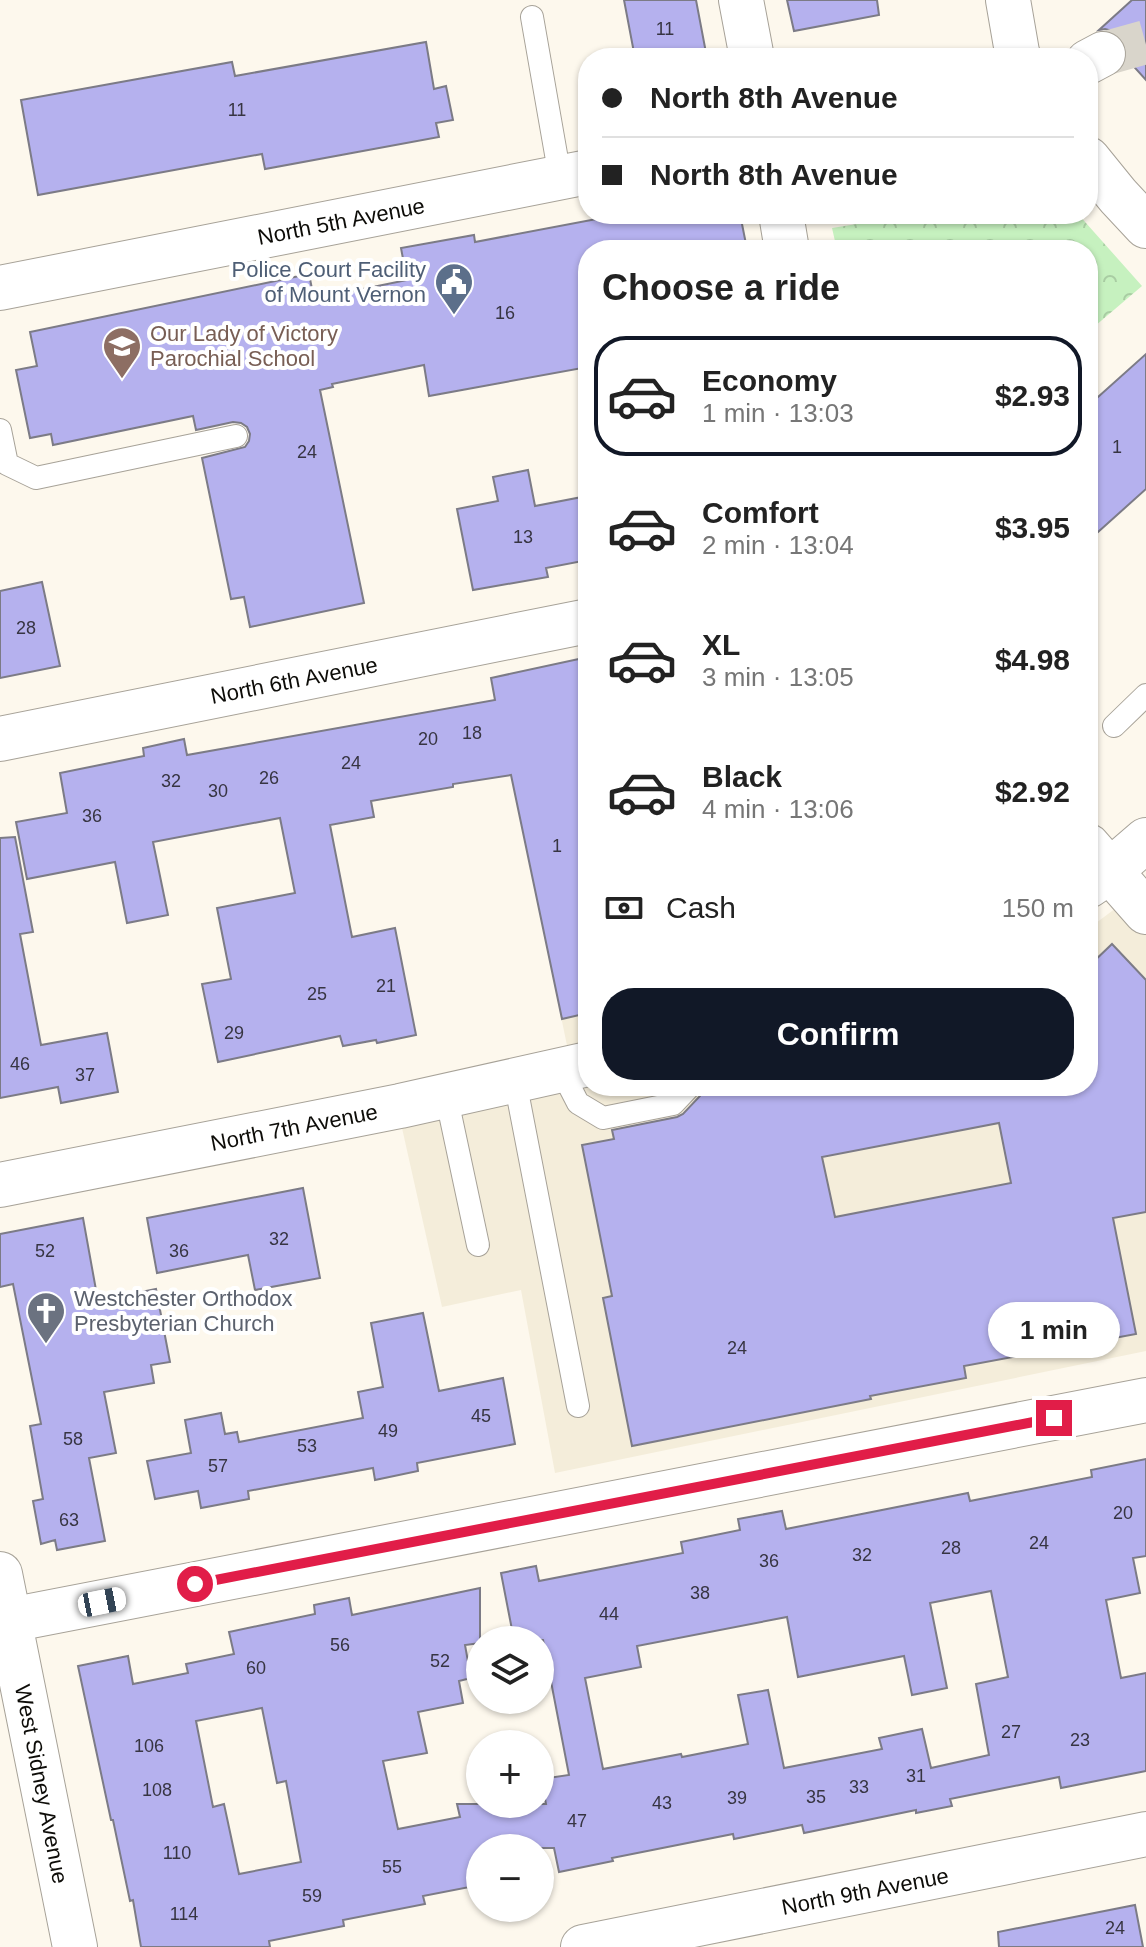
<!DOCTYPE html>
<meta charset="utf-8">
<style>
body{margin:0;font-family:Helvetica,sans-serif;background:#f2f2f2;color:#222;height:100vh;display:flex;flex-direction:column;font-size:30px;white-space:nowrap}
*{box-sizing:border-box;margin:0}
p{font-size:26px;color:#767676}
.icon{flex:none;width:44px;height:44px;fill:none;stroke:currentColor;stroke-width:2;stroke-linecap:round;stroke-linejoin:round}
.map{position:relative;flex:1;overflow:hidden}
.panel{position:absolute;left:578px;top:240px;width:520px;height:856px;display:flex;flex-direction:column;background:#fff;border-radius:32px;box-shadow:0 2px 6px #0004}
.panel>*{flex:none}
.hud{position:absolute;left:578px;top:48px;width:520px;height:176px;border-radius:32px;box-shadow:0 2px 6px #0004;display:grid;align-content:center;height:176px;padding:0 24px;background:#fff}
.controls{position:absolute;left:466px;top:1626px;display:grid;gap:16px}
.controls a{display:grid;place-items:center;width:88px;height:88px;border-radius:50%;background:#fff;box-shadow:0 2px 6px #0004;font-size:40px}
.end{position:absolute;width:36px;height:36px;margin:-18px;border:10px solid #e11d48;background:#fff;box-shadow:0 0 0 4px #fff}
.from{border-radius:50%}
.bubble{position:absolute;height:56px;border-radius:28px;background:#fff;box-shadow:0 2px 6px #0004;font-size:26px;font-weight:600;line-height:56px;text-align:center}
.car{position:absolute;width:24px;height:48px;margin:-24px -12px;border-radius:10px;box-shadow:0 0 6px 2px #0007;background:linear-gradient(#fff 24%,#345 0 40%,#fff 0 76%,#345 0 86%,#fff 0)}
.hud b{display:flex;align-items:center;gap:28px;height:76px;font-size:30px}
.hud b+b{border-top:2px solid #e0e0e0}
.hud i{width:20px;height:20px;background:#222}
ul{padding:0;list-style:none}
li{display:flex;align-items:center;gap:24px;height:120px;margin:0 16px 12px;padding:0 8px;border:4px solid transparent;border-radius:32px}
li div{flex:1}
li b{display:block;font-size:30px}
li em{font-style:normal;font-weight:600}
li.on{border-color:#111827}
li>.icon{width:72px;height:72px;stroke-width:1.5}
h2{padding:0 24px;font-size:36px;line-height:96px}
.pay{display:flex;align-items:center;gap:20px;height:88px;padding:0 24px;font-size:30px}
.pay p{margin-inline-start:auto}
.action{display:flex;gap:16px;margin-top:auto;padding:16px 24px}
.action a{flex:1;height:92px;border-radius:32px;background:#111827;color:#fff;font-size:32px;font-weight:600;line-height:92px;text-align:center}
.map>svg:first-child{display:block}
</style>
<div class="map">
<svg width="1146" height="1947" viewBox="0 0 1146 1947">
<defs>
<pattern id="park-crowns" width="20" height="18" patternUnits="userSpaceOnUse" patternTransform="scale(2)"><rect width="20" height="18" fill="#c6f1bf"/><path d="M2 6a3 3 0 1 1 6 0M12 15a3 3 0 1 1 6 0" fill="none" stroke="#a9cda3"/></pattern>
</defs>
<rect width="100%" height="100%" fill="#fdf8ed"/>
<path fill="#f4edda" d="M588,657V1086H1088V929L1120,905L1146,933V1351L555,1473L521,1290L442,1307L402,1128L576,1089L491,678Z"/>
<path fill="url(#park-crowns)" d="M918,214H1078L1142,286L1088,332V250H837L832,228Z"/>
<g fill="#b5b1ee" stroke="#7c7b86" stroke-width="2" fill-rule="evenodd">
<path d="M624,0H696L707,58H635Z"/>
<path d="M787,0H877L879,15L794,31Z"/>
<path d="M1132,0H1146V80L1127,59L1128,54L1125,42L1116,32L1105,29L1099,30Z"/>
<path d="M426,42L434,89L446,86L453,120L436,123L439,137L265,169L262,154L38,195L21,100L232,62L235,76Z"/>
<path d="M623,214H740L746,244L717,250H588V367L429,396L424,365L332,384L333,387L320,390L364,603L250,627L244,597L231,599L202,458L245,447L249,441L250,434L247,427L241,423L233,422L196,430L193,416L53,445L51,434L30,438L16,370L37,366L30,332L309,274L314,299L407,280L401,248L474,235L475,242Z"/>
<path d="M1146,354V489L1088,541V406Z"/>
<path d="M528,470L535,506L582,497L588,529V560L546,568L548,577L473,590L457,509L498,501L493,477Z"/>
<path d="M42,582L60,666L0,678V591Z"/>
<path d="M588,657V1013L562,1019L511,775L453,784V787L371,801L374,817L330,825L352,937L395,928L416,1035L377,1043L376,1040L343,1046L340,1036L218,1062L202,984L231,979L217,908L295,893L280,818L153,842L168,915L127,923L115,862L27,879L16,822L67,813L60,773L144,756L143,748L184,739L187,755L495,700L491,678Z"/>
<path d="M15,837L33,932L20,934L41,1045L107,1033L118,1092L61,1103L58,1087L0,1098V838Z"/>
<path d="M1112,944L1146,980V1212L1113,1218L1136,1334L964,1366L966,1378L870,1396L871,1399L632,1446L603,1298L612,1296L582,1145L614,1139L612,1130L677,1117L683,1114L700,1096L703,1089L721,1086H1088V967ZM999,1123L1011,1183L835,1217L822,1157Z"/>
<path d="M303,1188L320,1278L255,1290L248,1255L157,1273L147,1218Z"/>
<path d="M83,1218L98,1301L156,1289L170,1362L151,1365L154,1383L104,1392L116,1453L89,1458L105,1541L57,1550L55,1540L41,1544L33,1501L43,1499L30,1426L41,1424L13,1284L0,1287V1234Z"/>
<path d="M423,1313L439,1391L503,1378L515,1444L417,1463L418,1471L375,1480L373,1468L248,1491L249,1499L201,1508L198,1491L155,1499L147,1461L191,1453L185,1420L221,1413L225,1434L237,1432L239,1442L363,1418L358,1392L383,1387L371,1323Z"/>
<path d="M1146,1459V1556L1133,1558L1140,1593L1106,1600L1121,1678L1146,1673V1771L1061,1788L1059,1777L950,1799L952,1806L916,1813V1810L804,1833L802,1825L734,1839L733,1834L612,1858L613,1861L559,1872L554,1848H480V1885L423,1896L425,1904L343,1920L344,1926L269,1941L270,1947H141L133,1900L130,1901L113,1820H111L78,1666L128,1656L133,1684L188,1673L186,1664L234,1654L229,1632L315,1614L314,1605L349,1598L352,1615L480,1588V1643L465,1645L471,1678L459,1681L463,1703L418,1712L427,1753L383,1761L398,1829L460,1817L457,1804H546L541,1779L569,1775L543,1640H514L501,1573L536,1566L539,1581L683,1553L681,1542L740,1530L738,1519L782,1511L786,1529L968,1493L970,1501L1092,1477L1091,1470ZM991,1591L1008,1677L976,1684L989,1755L931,1768L922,1729L879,1738L882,1749L784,1768L768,1690L738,1695L748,1744L682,1757L681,1754L603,1769L585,1678L641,1667L637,1646L787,1617L798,1677L904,1656L912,1695L947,1688L930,1603ZM262,1708L277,1783L286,1781L301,1862L239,1874L224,1804L213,1807L196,1721Z"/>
<path d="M1135,1905L1143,1947H999L998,1932Z"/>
</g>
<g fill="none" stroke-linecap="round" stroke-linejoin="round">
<path stroke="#d9d5cb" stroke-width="44" stroke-dasharray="44 22" stroke-linecap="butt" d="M1103,54L1146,42"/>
<g stroke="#a7a298" stroke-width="24">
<g id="service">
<path d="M532,17L560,177"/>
<path d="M0,430L7,464L36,478L236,436"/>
<path d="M1114,726L1146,695"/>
<path d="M561,1070L578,1103L603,1118L673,1104L690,1086"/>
<path d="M515,1081L578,1406"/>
<path d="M446,1095L478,1245"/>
</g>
</g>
<g stroke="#a7a298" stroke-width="46">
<g id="minor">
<path d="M1088,159L1118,196L1146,226"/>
<path d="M781,214L787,250"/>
<path d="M0,288L588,172"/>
<path d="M0,739L588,621"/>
<path d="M1088,846L1146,912"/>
<path d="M1088,886L1110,871L1146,840"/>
<path d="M0,1185L400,1106L588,1064"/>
<path d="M0,1622L1146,1400"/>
<path d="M583,1947L1146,1834"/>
</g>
</g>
<g stroke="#a7a298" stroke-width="46">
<g id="tertiary">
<path d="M741,0L752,58"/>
<path d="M1008,0L1017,52L1019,58"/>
<path d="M1088,62L1103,54"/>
<path d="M0,1574L75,1947"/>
</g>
</g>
<use href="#service" stroke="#fff" stroke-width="22"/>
<use href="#minor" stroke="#fff" stroke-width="44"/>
<use href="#tertiary" stroke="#fff" stroke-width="44"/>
</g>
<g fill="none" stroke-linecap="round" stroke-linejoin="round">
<path stroke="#e11d48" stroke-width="10" d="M195,1584L1054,1418"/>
</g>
<defs>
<g id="civic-pin" transform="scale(2)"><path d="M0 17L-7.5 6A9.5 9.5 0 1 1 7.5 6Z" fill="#5c6f8a" stroke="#fff"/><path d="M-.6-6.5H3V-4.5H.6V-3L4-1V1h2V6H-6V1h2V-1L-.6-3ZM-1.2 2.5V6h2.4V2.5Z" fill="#fff"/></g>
<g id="school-pin" transform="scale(2)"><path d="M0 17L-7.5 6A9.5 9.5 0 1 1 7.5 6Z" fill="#8d6e63" stroke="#fff"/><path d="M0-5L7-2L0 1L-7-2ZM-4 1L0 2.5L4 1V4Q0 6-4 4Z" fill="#fff"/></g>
<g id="church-pin" transform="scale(2)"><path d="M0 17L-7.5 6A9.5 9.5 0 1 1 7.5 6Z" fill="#6b7280" stroke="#fff"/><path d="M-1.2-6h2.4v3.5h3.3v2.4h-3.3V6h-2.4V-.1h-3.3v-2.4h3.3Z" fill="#fff"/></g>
</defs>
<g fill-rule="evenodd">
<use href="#civic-pin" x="454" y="282"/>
<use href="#school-pin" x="122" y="346"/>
<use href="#church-pin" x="46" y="1311"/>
</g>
<g text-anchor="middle" stroke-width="8" stroke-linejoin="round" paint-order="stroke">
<g font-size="18" fill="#373542">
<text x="665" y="35">11</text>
<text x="237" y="116">11</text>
<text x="505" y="319">16</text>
<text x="1117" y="453">1</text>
<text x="307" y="458">24</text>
<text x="523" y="543">13</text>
<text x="26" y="634">28</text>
<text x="472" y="739">18</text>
<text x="428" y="745">20</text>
<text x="351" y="769">24</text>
<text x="269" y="784">26</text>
<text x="171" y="787">32</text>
<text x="218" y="797">30</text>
<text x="92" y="822">36</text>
<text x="557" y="852">1</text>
<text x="386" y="992">21</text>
<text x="317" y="1000">25</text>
<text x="234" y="1039">29</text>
<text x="20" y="1070">46</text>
<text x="85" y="1081">37</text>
<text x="279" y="1245">32</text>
<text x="45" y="1257">52</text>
<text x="179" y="1257">36</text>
<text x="737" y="1354">24</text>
<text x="481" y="1422">45</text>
<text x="388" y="1437">49</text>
<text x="73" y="1445">58</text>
<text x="307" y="1452">53</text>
<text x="218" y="1472">57</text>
<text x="1123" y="1519">20</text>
<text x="69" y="1526">63</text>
<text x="1039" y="1549">24</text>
<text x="951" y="1554">28</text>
<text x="862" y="1561">32</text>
<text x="769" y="1567">36</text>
<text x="700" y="1599">38</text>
<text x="609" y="1620">44</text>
<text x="340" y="1651">56</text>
<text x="440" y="1667">52</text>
<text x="256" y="1674">60</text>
<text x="1011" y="1738">27</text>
<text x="1080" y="1746">23</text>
<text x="149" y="1752">106</text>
<text x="916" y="1782">31</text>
<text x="859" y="1793">33</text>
<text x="157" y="1796">108</text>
<text x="816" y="1803">35</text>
<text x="737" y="1804">39</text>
<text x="662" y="1809">43</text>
<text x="577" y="1827">47</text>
<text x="177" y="1859">110</text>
<text x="392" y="1873">55</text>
<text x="312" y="1902">59</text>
<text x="184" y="1920">114</text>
<text x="1115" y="1934">24</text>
</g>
<g font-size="22" fill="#0d0c08" stroke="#fff">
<text transform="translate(341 221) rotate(-11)" y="8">North 5th Avenue</text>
<text transform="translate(294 680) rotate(-11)" y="8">North 6th Avenue</text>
<text transform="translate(294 1127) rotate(-11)" y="8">North 7th Avenue</text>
<text transform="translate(42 1784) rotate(79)" y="8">West Sidney Avenue</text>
<text transform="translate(865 1891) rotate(-11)" y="8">North 9th Avenue</text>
</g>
<g font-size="22" fill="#4e5e75" stroke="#fff" text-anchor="end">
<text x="426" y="277">Police Court Facility<tspan x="426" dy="25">of Mount Vernon</tspan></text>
</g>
<g font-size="22" fill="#785e54" stroke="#fff" text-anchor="start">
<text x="150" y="341">Our Lady of Victory<tspan x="150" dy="25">Parochial School</tspan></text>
</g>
<g font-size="22" fill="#5b616d" stroke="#fff" text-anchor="start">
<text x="74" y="1306">Westchester Orthodox<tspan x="74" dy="25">Presbyterian Church</tspan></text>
</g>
</g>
</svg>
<div class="controls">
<a><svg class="icon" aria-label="layers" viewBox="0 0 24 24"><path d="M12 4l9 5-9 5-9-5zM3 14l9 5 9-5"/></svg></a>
<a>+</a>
<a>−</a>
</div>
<i class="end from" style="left:195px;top:1584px"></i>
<i class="end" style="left:1054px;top:1418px"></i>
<div class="bubble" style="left:988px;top:1302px;width:132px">1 min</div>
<i class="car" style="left:102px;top:1602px;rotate:79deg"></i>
<div class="hud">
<b><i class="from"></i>North 8th Avenue</b>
<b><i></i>North 8th Avenue</b>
</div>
<section class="panel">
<h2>Choose a ride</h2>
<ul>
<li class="on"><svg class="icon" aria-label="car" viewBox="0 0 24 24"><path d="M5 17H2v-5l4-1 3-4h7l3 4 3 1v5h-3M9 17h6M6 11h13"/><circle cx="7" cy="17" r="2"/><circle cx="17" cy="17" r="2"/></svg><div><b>Economy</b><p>1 min · 13:03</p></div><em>$2.93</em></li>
<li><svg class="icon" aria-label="car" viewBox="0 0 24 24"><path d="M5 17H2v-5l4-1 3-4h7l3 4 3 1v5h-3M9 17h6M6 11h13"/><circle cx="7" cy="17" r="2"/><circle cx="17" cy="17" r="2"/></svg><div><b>Comfort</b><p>2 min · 13:04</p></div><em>$3.95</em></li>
<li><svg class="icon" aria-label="car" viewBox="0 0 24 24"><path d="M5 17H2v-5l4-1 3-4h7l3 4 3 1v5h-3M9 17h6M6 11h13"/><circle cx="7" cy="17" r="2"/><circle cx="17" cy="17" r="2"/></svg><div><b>XL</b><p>3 min · 13:05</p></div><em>$4.98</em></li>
<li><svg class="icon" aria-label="car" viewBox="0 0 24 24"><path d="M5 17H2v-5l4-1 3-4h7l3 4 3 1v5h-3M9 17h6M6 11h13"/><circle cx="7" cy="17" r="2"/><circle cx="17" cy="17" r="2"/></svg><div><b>Black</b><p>4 min · 13:06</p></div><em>$2.92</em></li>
</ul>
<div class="pay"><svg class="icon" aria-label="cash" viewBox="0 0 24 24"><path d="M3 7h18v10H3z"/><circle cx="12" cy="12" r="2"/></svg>Cash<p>150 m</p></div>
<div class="action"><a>Confirm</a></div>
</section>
</div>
